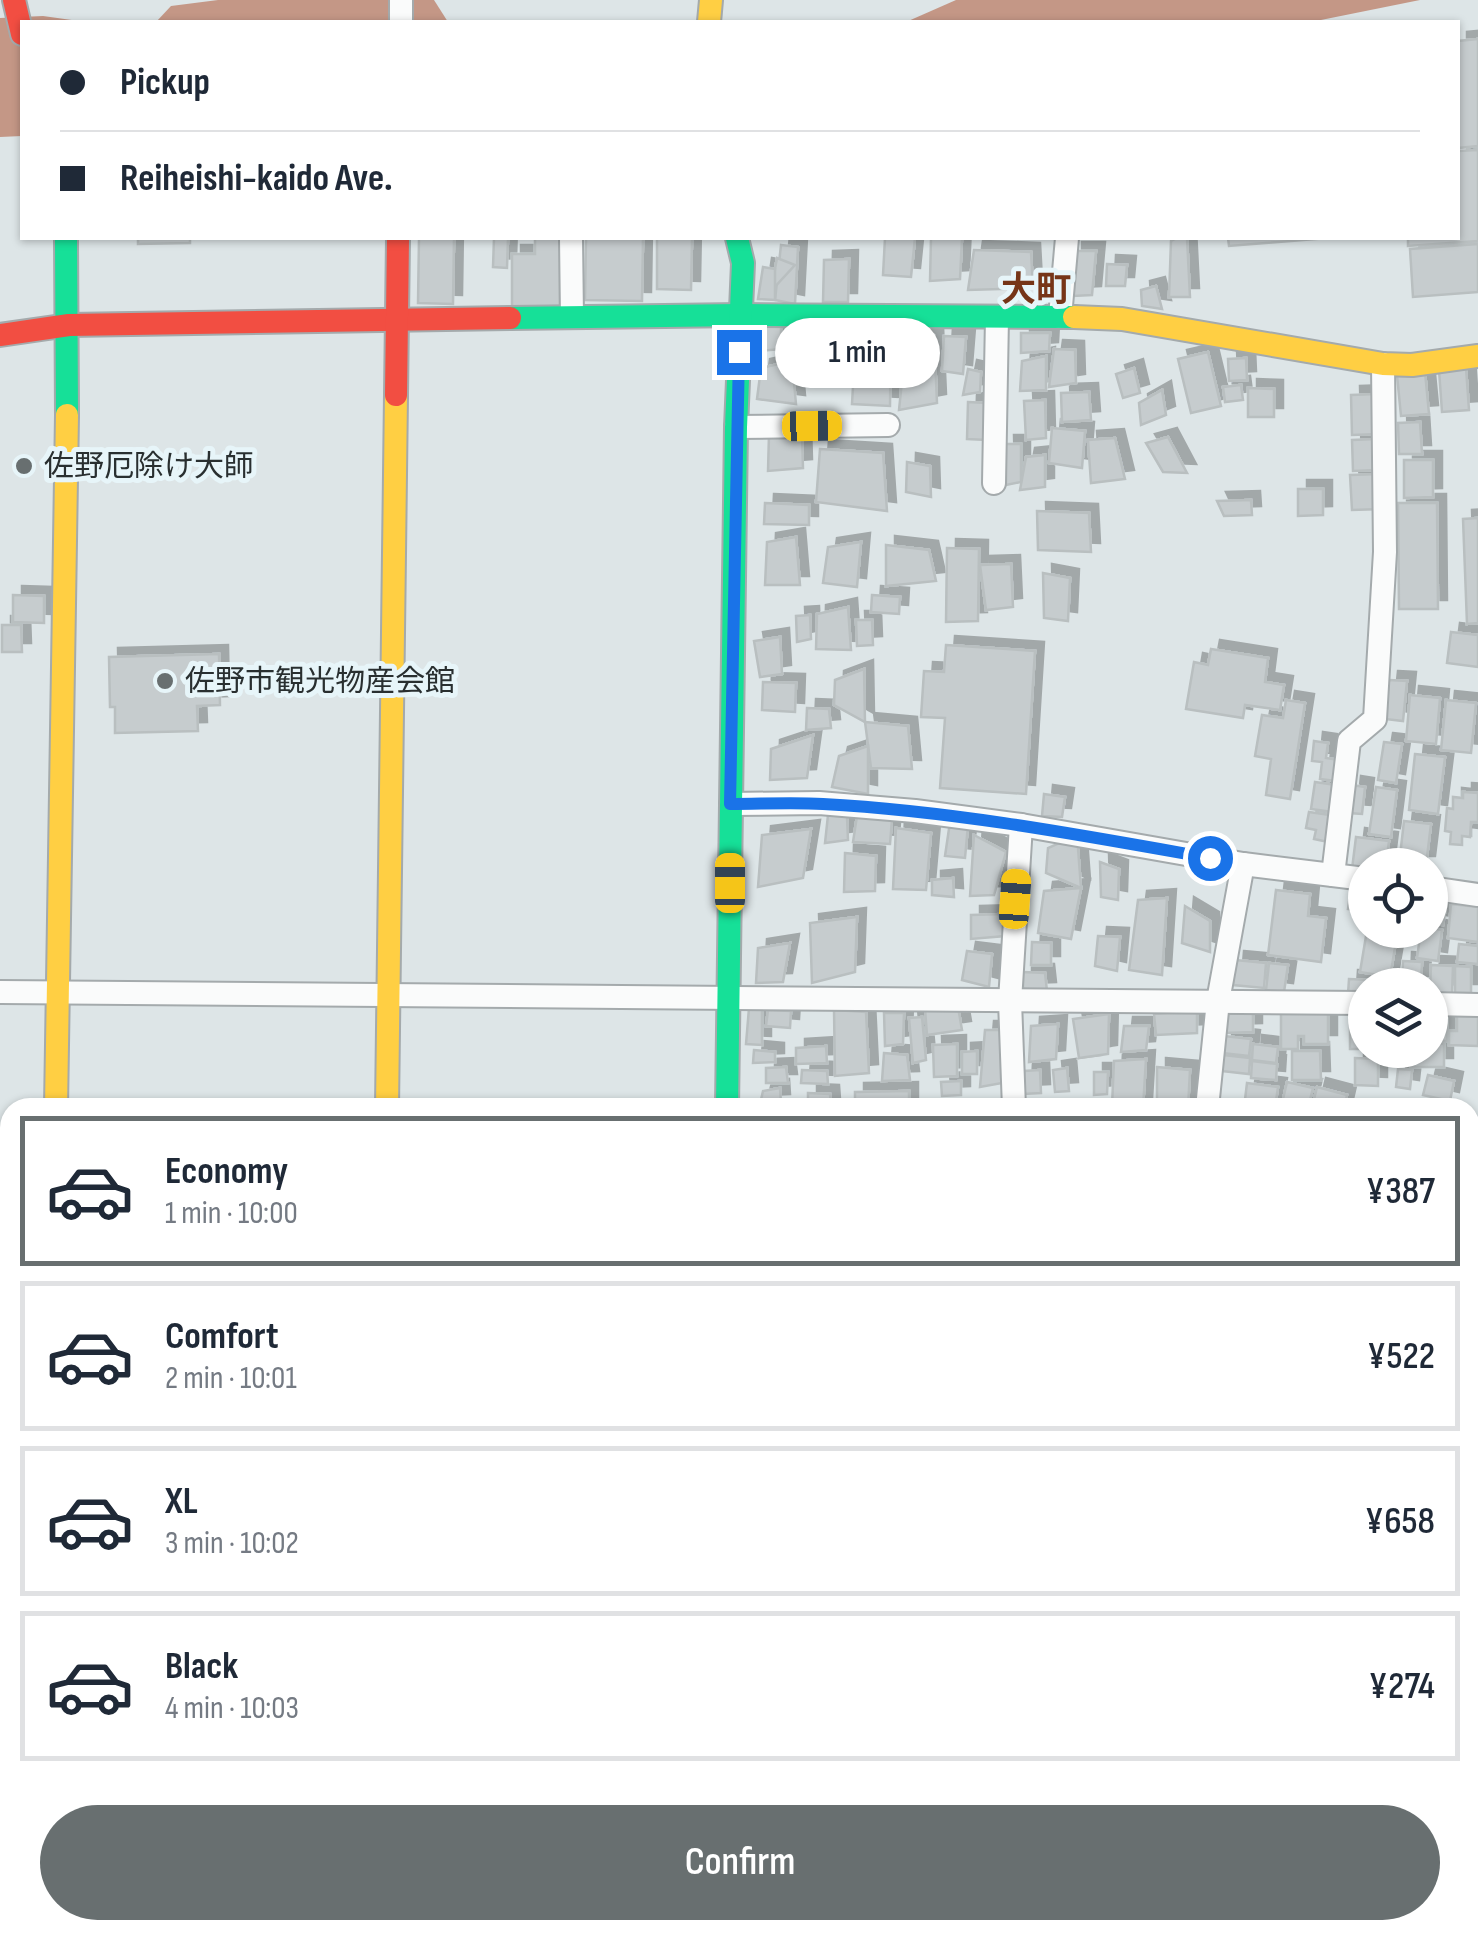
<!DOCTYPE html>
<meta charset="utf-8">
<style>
body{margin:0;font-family:"Sofia Sans Condensed","Noto Sans JP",sans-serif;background:#f2f2f3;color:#1f2937;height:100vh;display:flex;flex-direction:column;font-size:38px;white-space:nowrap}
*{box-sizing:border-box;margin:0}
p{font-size:32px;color:#747a83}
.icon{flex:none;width:55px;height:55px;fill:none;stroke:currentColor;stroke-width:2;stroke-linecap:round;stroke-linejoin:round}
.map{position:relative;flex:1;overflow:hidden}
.side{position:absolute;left:0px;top:1098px;width:1480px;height:842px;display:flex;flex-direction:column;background:#fff;border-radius:30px 30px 0 0;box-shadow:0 2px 8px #0004}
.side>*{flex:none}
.hud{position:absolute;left:20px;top:20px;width:1440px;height:220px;border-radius:0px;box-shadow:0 2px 8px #0004;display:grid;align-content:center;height:220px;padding:0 40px;background:#fff}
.buttons{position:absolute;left:1348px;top:848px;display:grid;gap:20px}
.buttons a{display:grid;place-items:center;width:100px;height:100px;border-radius:50%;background:#fff;box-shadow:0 2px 8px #0004;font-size:50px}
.end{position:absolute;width:45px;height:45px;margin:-22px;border:12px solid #1a73e8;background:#fff;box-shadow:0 0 0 5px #fff}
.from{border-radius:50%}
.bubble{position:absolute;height:70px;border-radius:35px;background:#fff;box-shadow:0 2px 8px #0004;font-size:32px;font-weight:600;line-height:70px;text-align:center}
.car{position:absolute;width:30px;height:60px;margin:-30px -15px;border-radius:12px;box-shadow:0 0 8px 2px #0007;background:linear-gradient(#f5c518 24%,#345 0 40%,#f5c518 0 76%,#345 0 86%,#f5c518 0)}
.hud b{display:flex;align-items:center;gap:35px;height:95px;font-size:38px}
.hud b+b{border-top:2px solid #e0e1e3}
.hud i{width:25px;height:25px;background:#1f2937}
ul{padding:18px 0 0;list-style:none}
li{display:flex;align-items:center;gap:30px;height:150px;margin:0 20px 15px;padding:0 20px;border:5px solid #e0e1e3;border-radius:0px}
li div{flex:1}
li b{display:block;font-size:38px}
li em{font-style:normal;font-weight:600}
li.on{border-color:#686f70}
li>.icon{width:90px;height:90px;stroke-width:1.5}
.action{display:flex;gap:20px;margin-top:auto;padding:20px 40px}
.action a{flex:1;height:115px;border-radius:60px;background:#686f70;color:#fff;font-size:40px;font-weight:600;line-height:115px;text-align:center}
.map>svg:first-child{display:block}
</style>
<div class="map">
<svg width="1478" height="1938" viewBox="0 0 1478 1938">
<defs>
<filter id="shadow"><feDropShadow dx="9" dy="-9" stdDeviation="0" flood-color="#0004"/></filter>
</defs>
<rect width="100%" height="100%" fill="#dde5e7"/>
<g fill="#c49786">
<path d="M218,0H434L448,22H156L171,6Z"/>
<path d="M956,0H1420L1311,22H906Z"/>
<path d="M43,16L86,22H22V136L0,137V18Z"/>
</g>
<g fill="#c6ccce" stroke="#b9bfc0" stroke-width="2.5" filter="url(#shadow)">
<path d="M1478,39V146L1458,148V41Z"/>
<path d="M1478,150V241L1408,246V238H1458V151Z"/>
<path d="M138,238H190V243L138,244Z"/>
<path d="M419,238H454L453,304L418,303Z"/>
<path d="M494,238H508L507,268L493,267Z"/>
<path d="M535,238H560V307L512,306V254H535Z"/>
<path d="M586,238H643L642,301L585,300Z"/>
<path d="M657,238H692L691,290L657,289Z"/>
<path d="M885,238H915L911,277L883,275Z"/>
<path d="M931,238H962L960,279L930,281Z"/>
<path d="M1177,238H1187L1190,297H1169L1171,241Z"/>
<path d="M1228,238H1328L1229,246Z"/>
<path d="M1478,244V292L1413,297L1410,249Z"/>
<path d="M781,245L798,247L795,304L775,300Z"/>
<path d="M974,250L1031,252L1033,288L968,290Z"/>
<path d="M1073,251H1096L1092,295L1073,296Z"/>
<path d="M777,258L795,265L771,291Z"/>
<path d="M849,259L848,302H823L824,260Z"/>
<path d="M1107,264L1127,265L1125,286H1106Z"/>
<path d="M763,267L775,269V300L758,299Z"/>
<path d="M1156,286L1162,309L1142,306L1141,290Z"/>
<path d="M781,325V349L759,351L758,326Z"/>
<path d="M891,330L890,406L852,404L856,333Z"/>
<path d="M800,331L834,333L836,347L799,349Z"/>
<path d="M907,332L934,335L937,403L899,410Z"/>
<path d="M1021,333H1050L1049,351L1021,353Z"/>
<path d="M944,336L966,337L963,374L942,371Z"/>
<path d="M1054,349L1075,350L1076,383L1049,387Z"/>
<path d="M1208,352L1221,406L1191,413L1178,359Z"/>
<path d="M821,353H844L845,383L821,379Z"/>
<path d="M817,355L815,382L805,384L803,356Z"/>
<path d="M1046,356V390L1020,391L1022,361Z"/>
<path d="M1246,358L1247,380L1229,381L1228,359Z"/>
<path d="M792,361L796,404L757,399L761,368Z"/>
<path d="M1134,368L1140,393L1123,398L1116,374Z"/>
<path d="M1466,368L1469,410L1442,412L1439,370Z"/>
<path d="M968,369L981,372L980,392L963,395Z"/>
<path d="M1425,372L1429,414L1401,416L1397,375Z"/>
<path d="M1241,385L1243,400L1225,402L1223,387Z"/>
<path d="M1248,388L1274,389V417H1248Z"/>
<path d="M1162,390L1166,415L1141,425L1139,403Z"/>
<path d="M1089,392L1091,420L1062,422L1061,393Z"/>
<path d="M1377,394L1379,434L1352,435L1351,395Z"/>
<path d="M1045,400L1046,438L1026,440L1024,401Z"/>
<path d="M968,402L986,403L987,440L967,439Z"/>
<path d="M1420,422L1422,454H1399L1398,423Z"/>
<path d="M1052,428L1085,431L1082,468L1049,463Z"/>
<path d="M769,434L802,435L803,468L768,471Z"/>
<path d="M1168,437L1187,473L1163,472L1146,443Z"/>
<path d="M1115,438L1125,479L1091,483L1088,440Z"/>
<path d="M1376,439L1377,470L1353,471L1352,440Z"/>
<path d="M1005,444H1021V482L1006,485Z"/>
<path d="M820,449L883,453L887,511L816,502Z"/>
<path d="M1045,455V487L1020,490L1026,457Z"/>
<path d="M1404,460H1433V497L1404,498Z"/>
<path d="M907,462L930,466L931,497L906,492Z"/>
<path d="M1380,474L1382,509L1352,510L1350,475Z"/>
<path d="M1298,489H1323V515L1298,516Z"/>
<path d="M1251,500L1252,515L1224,516L1217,501Z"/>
<path d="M765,503L809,505V525L764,524Z"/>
<path d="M1398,503H1437L1438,609H1399Z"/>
<path d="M1037,511L1089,513L1091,552L1038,550Z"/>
<path d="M1478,518V623L1467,624L1463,519Z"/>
<path d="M796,537L800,585H765L767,542Z"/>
<path d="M861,542L857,587L823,583L828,547Z"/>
<path d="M886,545L929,550L936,581L886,586Z"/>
<path d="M947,548L979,549L978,621L946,622Z"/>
<path d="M1011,564L1013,607L986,610L980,565Z"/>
<path d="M1043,573L1070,578L1068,621L1044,618Z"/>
<path d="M13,595L44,596V623L13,622Z"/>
<path d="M872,595L900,597L899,614L871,612Z"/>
<path d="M848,607L851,650L816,649L817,614Z"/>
<path d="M810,615L811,639L797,642L796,616Z"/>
<path d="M856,620H872L873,645L857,646Z"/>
<path d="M2,625H21L22,652H2Z"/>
<path d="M1451,632L1478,635V667L1447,663Z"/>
<path d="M780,637L782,674L760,677L754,641Z"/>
<path d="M946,645L1035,651L1026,794L940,788L945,718L921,717L924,671L944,672Z"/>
<path d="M1211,649L1268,658L1265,682L1284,685L1280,710L1245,705L1243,718L1186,709L1194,662L1208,665Z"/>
<path d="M219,654L220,705L197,706L198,731L115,733V707H110L109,657Z"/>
<path d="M864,669L865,722L834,705L835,680Z"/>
<path d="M1389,680L1407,681L1403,721L1385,719Z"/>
<path d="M763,682L796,683L795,712L762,710Z"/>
<path d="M1410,695L1440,698L1436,744L1406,741Z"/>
<path d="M1286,700L1305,703L1290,799L1266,795L1271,759L1255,756L1262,715L1283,718Z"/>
<path d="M1446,700L1476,703L1471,753L1441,750Z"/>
<path d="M807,708L829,709L831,728L806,730Z"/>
<path d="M865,722L908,726L912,769L871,768Z"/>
<path d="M813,735L807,778L770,780L771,749Z"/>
<path d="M1314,741L1328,743L1326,758L1339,760L1336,781L1320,779L1322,762L1312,761Z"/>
<path d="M1384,742L1402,744L1396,783L1378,780Z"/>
<path d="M868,746V794L832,787L839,756Z"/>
<path d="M1415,754L1445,757L1438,814L1409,810Z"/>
<path d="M1315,782L1336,785L1333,812L1311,809Z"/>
<path d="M1352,785L1365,787L1362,814L1349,813Z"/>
<path d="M1376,787L1397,790L1391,837L1369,834Z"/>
<path d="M1463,792L1478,793V822H1471L1470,837L1462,836V845L1450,844L1451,832L1445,831L1447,808L1453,809V797L1463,798Z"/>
<path d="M1044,794L1065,797L1062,817L1042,816Z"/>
<path d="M1309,812L1337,816L1333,843L1314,839L1316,830L1306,828Z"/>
<path d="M828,815L847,817L848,840L825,843Z"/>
<path d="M857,816L892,819L890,844L853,842Z"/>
<path d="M1404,821L1431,824L1426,865H1399Z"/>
<path d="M950,822L968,825L965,858L945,856Z"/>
<path d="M896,828L931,833L926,890L893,889Z"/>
<path d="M811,829L803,878L758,887L762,835Z"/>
<path d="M974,835L1006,852L994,895L970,896Z"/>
<path d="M1077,835L1081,888L1046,873L1048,848Z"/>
<path d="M1356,837L1389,841L1386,865H1365V870L1352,869Z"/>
<path d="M845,853L876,856L875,891L844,892Z"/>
<path d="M1100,862L1119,869L1118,900L1101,897Z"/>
<path d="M953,878L954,897L932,895V880Z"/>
<path d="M1352,881L1365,883V912L1348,909Z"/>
<path d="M1081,888L1071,939L1038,933L1044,891Z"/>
<path d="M1276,890L1310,894L1308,916L1326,918L1321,962L1268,955Z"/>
<path d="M1167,898L1162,975L1129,970L1138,900Z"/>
<path d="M1430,898L1447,900L1443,925L1430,923Z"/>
<path d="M1451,904L1478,907V942L1448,938Z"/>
<path d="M1185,906L1210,921V952L1182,943Z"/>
<path d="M1004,914L1005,936L971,939V915Z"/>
<path d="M857,917L855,972L812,983L810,923Z"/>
<path d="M1430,928L1442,930L1438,961L1417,958L1421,930Z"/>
<path d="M1367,930H1398L1390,977L1360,972Z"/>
<path d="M1098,936L1120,937L1117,971L1095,966Z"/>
<path d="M1032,942L1051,943V965H1031Z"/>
<path d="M790,943L783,982L756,983L758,948Z"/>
<path d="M1459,944L1478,946V964L1457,962Z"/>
<path d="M967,951L992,954L989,987L962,980Z"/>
<path d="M1235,960L1266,963L1264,988L1233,985Z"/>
<path d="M1403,961L1422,962L1421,985H1402Z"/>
<path d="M1269,963L1288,965L1284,992L1266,990Z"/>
<path d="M1431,965L1453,966L1452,994L1430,992Z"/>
<path d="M1455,966L1471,967V993H1455Z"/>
<path d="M1023,972L1045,973L1047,991L1023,992Z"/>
<path d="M1349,979L1391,981V985H1365V995L1348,994Z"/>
<path d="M958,1007L962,1030L927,1035L925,1009Z"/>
<path d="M1253,1007V1032L1224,1033V1008Z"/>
<path d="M749,1008L762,1010V1045L746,1044Z"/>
<path d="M768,1010L791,1011L790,1028L766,1026Z"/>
<path d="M834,1010L866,1012L869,1073L835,1076Z"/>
<path d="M1197,1010V1033L1156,1035L1154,1014Z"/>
<path d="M1457,1011L1478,1012V1046L1449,1045V1031H1457Z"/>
<path d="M1281,1012H1328V1044H1304V1036H1298V1049H1281Z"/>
<path d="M1430,1012H1447V1041H1432Z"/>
<path d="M884,1013H904L903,1044L885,1046Z"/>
<path d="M1109,1014L1102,1055L1079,1058Z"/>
<path d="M1109,1014L1108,1054L1079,1058L1073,1019Z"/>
<path d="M922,1017L926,1060L913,1063L909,1018Z"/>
<rect x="1350" y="1019" width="15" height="30"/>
<path d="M1058,1024L1056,1059L1029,1062L1031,1026Z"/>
<path d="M1124,1026H1149L1146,1050L1121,1052Z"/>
<path d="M985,1030H1004L1002,1083L980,1087Z"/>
<path d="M1224,1036L1251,1039L1249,1056L1222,1053Z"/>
<path d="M1430,1043L1444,1044V1067H1411V1056H1426Z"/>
<path d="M957,1044V1076L934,1077L933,1045Z"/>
<path d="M1253,1044L1278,1047L1276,1063L1252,1060Z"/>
<path d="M826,1046L827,1063L796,1064V1048Z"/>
<path d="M754,1050L775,1052V1062L753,1063Z"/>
<path d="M977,1051V1074H962V1052Z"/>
<path d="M1292,1051H1320L1321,1080H1292Z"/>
<path d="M884,1053L907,1055L910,1080L882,1081Z"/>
<path d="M1223,1055L1250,1058L1249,1074L1221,1071Z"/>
<path d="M1355,1058L1378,1059V1086L1355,1085Z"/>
<path d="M1146,1059L1143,1108L1112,1106L1114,1061Z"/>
<path d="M1252,1061L1277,1064L1276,1080L1251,1078Z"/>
<path d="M786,1067L788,1083H766V1068Z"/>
<path d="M1157,1067L1190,1070L1188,1108H1157Z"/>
<path d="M1067,1068L1069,1091L1055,1092L1053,1070Z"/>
<path d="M1398,1069L1412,1070L1410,1089L1396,1087Z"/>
<path d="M802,1070L827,1071L828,1084L801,1083Z"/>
<path d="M1040,1070L1041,1093L1023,1094L1024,1071Z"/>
<path d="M1094,1072H1108L1107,1094L1094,1095Z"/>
<path d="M1428,1075L1454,1081L1450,1101L1423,1095Z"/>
<path d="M961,1081V1095L942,1096L941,1082Z"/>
<path d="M1287,1082L1313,1088L1308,1108H1281Z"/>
<path d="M1247,1083L1278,1087L1275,1108H1244Z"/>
<path d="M1317,1087L1347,1095L1344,1108H1312Z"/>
<path d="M780,1088L781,1103L760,1104L763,1091Z"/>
<path d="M909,1091V1108H855V1092Z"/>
<path d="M808,1093L830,1094L831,1108H808Z"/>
<path d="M1477,1262L1478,1390H1470V1263Z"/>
<rect x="1470" y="1459" width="8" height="35"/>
<rect x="1470" y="1825" width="8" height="34"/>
<rect x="0" y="1839" width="10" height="26"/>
<rect x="1470" y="1890" width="8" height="34"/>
<path d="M1470,1925V1938H1432V1930H1470Z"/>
<path d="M179,1930H213L214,1938H181Z"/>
<rect x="509" y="1930" width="36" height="8"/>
<rect x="1170" y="1930" width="36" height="8"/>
<path d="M1382,1930H1424V1938L1382,1937Z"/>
<path d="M88,1931H128V1938H84Z"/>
<path d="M629,1932L685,1934L686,1938H629Z"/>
</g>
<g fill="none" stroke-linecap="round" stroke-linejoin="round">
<g stroke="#a4aaac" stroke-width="26">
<g id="street">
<path d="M401,22V0"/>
<path d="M571,238L572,317"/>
<path d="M1060,317L1067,238"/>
<path d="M736,427L888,425"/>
<path d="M994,483L997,317"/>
<path d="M731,804L819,803L915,811L1021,825L1243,864L1365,879"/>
<path d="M1333,875L1349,741L1375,719L1385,552L1383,364"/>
<path d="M1430,888L1478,895"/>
<path d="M0,992L1365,1003"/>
<path d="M1430,1004L1478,1005"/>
<path d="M1014,1108L1010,1001L1021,825"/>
<path d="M1207,1108L1218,1001L1243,864"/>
<path d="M1470,1237H1478"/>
<path d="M1470,1576H1478"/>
<path d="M1470,1880H1478"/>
<path d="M884,1930V1938"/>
<path d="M1140,1930V1938"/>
<path d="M1371,1930V1938"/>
<path d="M1021,1938V1930"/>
<path d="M1259,1938V1930"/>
</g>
</g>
<g stroke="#a4aaac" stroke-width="26">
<g id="fast">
<path d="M66,238L67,415"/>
<path d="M510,318L741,315L1074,317"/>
<path d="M727,1108L736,427L743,263L737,238"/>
<path d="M1470,1412H1478"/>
<path d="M40,1930V1938"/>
</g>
</g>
<g stroke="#a4aaac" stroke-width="26">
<g id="slow">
<path d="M709,22L711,0"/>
<path d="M1074,317L1122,319L1383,364L1412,365L1478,356"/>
<path d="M56,1108L67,415"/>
<path d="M387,1108L396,395"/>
<path d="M0,1411H10"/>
<path d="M1470,1740H1478"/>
<path d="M379,1930V1938"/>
</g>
</g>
<g stroke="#a4aaac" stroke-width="26">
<g id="jam">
<path d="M14,0L22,34"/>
<path d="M0,335L69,325L510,318"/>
<path d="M396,395L398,238"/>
<path d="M719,1930V1938"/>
</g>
</g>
<use href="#street" stroke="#fafbfb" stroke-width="22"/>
<use href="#fast" stroke="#16e098" stroke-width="22"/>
<use href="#slow" stroke="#ffcf43" stroke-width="22"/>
<use href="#jam" stroke="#f24e42" stroke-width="22"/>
</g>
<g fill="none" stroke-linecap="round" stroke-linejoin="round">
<path stroke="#1a73e8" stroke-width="12" d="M739,352L730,804C761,804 792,802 823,804C953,811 1081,835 1210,858"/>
</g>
<g fill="#686f70" stroke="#e7f5f9" stroke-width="4">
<circle cx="24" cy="466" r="10"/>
<circle cx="165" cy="681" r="10"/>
</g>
<g text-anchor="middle" stroke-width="10" stroke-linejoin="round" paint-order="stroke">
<g font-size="30" fill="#292f30" stroke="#e7f5f9" text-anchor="start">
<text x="44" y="476">佐野厄除け大師</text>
<text x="185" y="691">佐野市観光物産会館</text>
</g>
<g font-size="35" font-weight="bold" fill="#763518" stroke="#e7f5f9">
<text x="1036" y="301">大町</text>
</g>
</g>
</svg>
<div class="buttons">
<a><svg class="icon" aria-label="locate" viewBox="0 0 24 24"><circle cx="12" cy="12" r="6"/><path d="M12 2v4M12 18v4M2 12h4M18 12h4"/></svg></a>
<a><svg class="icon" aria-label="layers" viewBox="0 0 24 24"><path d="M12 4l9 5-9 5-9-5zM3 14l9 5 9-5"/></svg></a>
</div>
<i class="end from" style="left:1210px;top:858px"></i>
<i class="end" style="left:739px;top:352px"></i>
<div class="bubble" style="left:775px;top:318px;width:165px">1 min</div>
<i class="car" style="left:812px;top:426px;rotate:89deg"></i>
<i class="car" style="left:730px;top:883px;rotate:0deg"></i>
<i class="car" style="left:1015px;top:899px;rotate:4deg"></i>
<div class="hud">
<b><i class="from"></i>Pickup</b>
<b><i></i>Reiheishi-kaido Ave.</b>
</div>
<section class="side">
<ul>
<li class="on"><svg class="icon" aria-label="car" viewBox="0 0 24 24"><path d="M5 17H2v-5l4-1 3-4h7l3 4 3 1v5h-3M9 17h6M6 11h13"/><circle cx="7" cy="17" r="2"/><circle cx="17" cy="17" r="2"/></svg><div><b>Economy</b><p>1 min · 10:00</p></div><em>¥387</em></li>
<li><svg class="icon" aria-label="car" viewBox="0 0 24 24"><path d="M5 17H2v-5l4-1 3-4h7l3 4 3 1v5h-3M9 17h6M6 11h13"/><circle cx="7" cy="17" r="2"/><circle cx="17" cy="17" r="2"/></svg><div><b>Comfort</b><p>2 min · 10:01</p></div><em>¥522</em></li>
<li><svg class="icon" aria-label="car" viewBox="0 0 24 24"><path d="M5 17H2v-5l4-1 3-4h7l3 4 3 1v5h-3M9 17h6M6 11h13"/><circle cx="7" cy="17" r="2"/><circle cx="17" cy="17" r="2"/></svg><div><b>XL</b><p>3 min · 10:02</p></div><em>¥658</em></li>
<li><svg class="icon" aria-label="car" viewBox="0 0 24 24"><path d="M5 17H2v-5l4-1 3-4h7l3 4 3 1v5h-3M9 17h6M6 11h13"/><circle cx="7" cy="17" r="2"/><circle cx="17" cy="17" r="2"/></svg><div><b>Black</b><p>4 min · 10:03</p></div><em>¥274</em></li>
</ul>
<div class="action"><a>Confirm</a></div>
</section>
</div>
